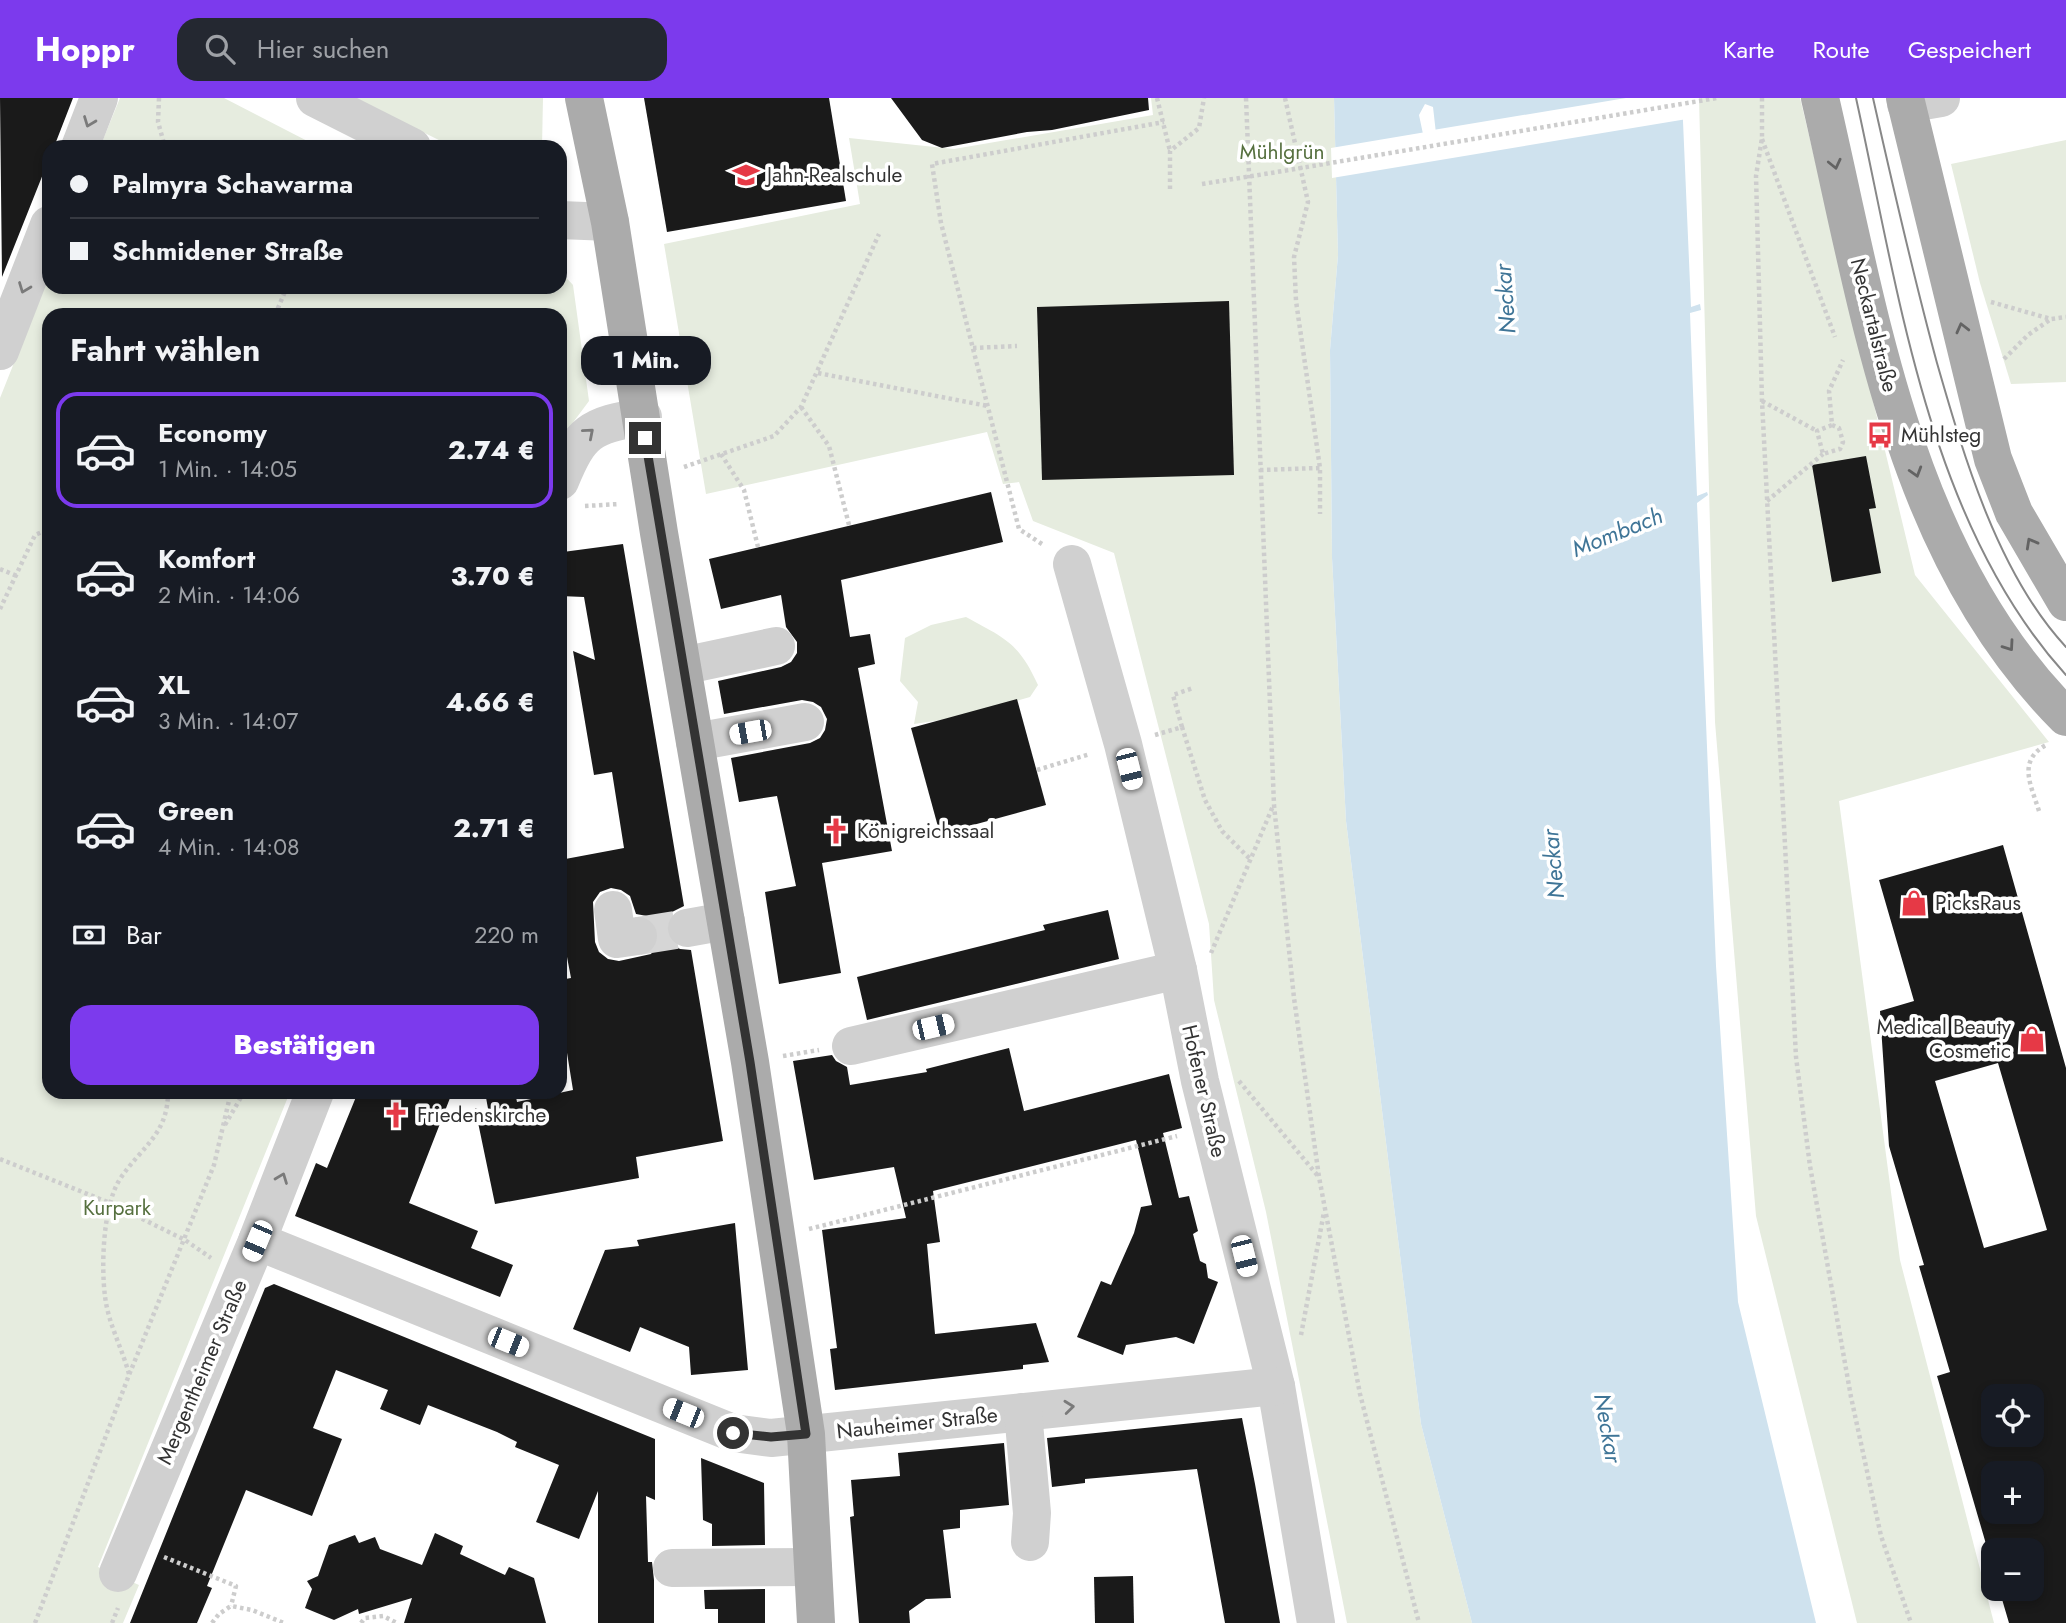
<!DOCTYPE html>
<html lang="de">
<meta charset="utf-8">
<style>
body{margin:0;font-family:Jost,sans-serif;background:#242831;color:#f1f3f6;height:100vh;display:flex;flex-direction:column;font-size:26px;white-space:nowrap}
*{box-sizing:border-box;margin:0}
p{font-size:23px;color:#9ea1a6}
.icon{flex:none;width:38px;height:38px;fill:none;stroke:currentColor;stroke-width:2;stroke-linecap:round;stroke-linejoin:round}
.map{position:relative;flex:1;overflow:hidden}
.drawer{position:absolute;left:42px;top:210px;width:525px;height:791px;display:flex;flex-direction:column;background:#171b24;border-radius:21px;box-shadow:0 4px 10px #0003}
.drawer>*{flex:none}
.top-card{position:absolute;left:42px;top:42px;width:525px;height:154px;border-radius:21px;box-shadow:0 4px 10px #0003;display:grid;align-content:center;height:154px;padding:0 28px;background:#171b24}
.tools{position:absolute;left:1981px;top:1286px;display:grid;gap:14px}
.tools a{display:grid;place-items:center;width:63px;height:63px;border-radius:14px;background:#171b24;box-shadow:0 4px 10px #0003;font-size:35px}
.end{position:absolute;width:32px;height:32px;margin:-16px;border:9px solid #333;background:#fff;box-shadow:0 0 0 4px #fff}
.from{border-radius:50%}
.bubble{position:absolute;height:49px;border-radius:21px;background:#171b24;box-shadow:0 4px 10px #0003;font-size:23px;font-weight:800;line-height:49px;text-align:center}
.car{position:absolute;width:21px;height:42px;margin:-21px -10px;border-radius:9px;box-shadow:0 0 5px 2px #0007;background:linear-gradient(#fff 24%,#345 0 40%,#fff 0 76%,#345 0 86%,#fff 0)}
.top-card b{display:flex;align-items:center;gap:24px;height:66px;font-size:26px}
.top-card b+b{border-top:2px solid #363941}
.top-card i{width:18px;height:18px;background:#f1f3f6}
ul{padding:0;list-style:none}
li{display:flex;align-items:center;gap:21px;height:116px;margin:0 14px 10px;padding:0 14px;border:4px solid transparent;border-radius:21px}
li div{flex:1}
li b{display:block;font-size:26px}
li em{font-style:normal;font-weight:800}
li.current{border-color:#7c3aed}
li>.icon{width:63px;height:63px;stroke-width:1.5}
h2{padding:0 28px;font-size:32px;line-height:84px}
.pay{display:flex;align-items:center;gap:18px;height:77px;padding:0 28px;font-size:26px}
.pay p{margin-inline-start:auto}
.button{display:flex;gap:14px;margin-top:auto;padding:14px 28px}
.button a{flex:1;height:80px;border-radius:21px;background:#7c3aed;color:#fff;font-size:28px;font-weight:800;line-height:80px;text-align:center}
header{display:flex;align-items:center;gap:42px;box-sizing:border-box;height:98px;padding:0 35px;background:#7c3aed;color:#fff}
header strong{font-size:33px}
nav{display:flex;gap:38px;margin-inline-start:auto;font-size:24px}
.search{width:490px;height:63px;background:#242831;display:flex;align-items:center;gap:18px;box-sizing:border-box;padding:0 24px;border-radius:21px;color:#9ea1a6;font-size:26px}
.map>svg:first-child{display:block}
</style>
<header>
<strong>Hoppr</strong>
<div class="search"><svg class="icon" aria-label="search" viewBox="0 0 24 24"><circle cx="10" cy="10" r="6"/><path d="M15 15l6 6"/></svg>Hier suchen</div>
<nav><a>Karte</a><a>Route</a><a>Gespeichert</a></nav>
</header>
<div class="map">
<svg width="2066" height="1525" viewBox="0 0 2066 1525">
<rect width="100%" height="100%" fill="#fff"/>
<g fill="#e6ecdf">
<path d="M120,0H224L319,49H100Z"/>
<path d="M354,0H543L542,49H453Z"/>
<path d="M1151,0H1334L1338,157L1330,252L1332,460L1346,723L1421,1326L1472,1525H1347L1266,1114L1214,902L1209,826L1114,455L1033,423L1019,384L1003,386L987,334L706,396L664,146L860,106L849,40L954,51L1153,17Z"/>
<path d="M1699,0H1800L1915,477L2049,644L1839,703L1900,1162L1994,1525H1857L1756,1118L1715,624Z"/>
<path d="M2066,42V284L2011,286L1980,185L1951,66Z"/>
<path d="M560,173L573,187L589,303L560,342V217H49V994H290L98,1469L139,1487L123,1525H0V300L49,177V189H560Z"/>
<path d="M966,519C1006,541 1018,544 1038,587L1030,599L955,620L914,626L918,604L900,583L905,540L931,527Z"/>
</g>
<path fill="#cfe2ee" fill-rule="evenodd" d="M1334,0H1682L1691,209L1700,206L1701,212L1690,215L1697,398L1707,394L1708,397L1697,405L1716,868L1738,1204L1816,1525H1472L1421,1326L1346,723L1332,460L1330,252L1338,157ZM1425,6L1433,9L1438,53L1431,59L1427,55L1419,17Z"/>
<path fill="#fff" d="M1626,0H1686L1687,21L1332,80L1331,50L1426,34L1432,55L1433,32Z"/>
<g fill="#1a1a1a" fill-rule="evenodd">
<path d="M0,0H73L54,49H49V61L2,179Z"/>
<path d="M644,0H829L846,103L667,134Z"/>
<path d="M891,0H1148L1149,12L1052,32L1027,34L942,50L922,42Z"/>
<path d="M1229,203L1234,377L1042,382L1037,209Z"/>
<path d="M1866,358L1876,410L1869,411L1881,475L1832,484L1812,367Z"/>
<path d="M991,394L1003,444L841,482L850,539L870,536L875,566L858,570L892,753L822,765L841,875L779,886L765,794L796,788L777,698L739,704L731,660L810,645L820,640L825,632L827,621L821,609L813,604L802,602L724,616L718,583L781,569L791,564L797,555V544L786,529L781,497L721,511L709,461Z"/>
<path d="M623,446L684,808L672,814L667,822L665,833L671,845L680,851L691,852L723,1043L636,1059L639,1080L495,1106L475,1010L489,1016L485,994H515L517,1004L573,992L563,930L560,931V882L571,880L560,822V762L624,750L612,674L594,677L573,553L595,562L584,499L560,498L563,454ZM611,790L621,792L630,798L636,816L647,818L656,825L659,834L658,845L651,856L619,863L608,861L599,854L595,844L593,804L600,794Z"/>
<path d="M1017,601L1046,707L940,736L911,630Z"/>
<path d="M2003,747L2066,970V1525H2009L1999,1491H2032V1452H1993V1470L1937,1278L1950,1274L1919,1168L1924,1167L1889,1048L1880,913L1914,903L1879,782ZM1998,965L2047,1132L1984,1150L1935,983ZM1993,1298H2032V1337H1993ZM1993,1376H2032V1414H1993Z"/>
<path d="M1108,812L1119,861L867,922L857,879L1045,832L1043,827Z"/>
<path d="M1009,950L1024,1013L1169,976L1182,1030L1163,1035L1179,1100L1189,1098L1198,1133L1193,1136L1200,1163L1206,1166L1208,1180L1218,1184L1194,1246L1176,1239L1126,1247L1123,1257L1077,1239L1101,1183L1111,1187L1134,1135L1141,1109L1152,1107L1136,1042L933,1093L940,1144L927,1146L935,1236L1036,1225L1049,1264L1023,1267V1271L835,1292L830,1251L837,1250L822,1132L906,1120L894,1069L814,1082L793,963L832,957L836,963L847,969L850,987L927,974L926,971Z"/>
<path d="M358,994H435L450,1000L409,1105L478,1133L471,1150L513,1167L500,1199L295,1118L316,1065L327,1070Z"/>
<path d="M735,1125L748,1272L691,1277L689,1249L640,1229L630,1254L573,1231L605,1152L639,1148L637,1142Z"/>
<path d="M274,1186L655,1341V1402L646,1398L648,1464H652L654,1482V1525H598V1393L579,1441L536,1424L559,1367L515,1349L517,1344L497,1334L428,1307L420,1327L380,1311L388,1292L336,1272L313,1330L342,1341L312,1418L246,1392L207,1488L212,1490L197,1525H130L265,1190Z"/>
<path d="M1242,1320L1255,1386L1280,1525H1225L1197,1371L1085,1381V1385L1052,1389L1047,1340Z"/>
<path d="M1004,1345L1009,1407L960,1412V1430L943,1432L951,1500L926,1501L909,1513L910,1525H859L850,1419L854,1418L851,1382L900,1378L898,1355Z"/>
<path d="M701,1360L764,1385L765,1447L712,1448V1426L703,1422Z"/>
<path d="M435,1435L463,1448L460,1456L505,1477L509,1469L534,1480L546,1525H404L412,1500L359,1516L358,1511L334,1522L305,1510L312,1491L307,1483L318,1478L329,1447L355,1437L359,1445L375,1439L380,1451L422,1467Z"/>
<path d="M1133,1478L1134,1525H1095L1094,1479Z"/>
<path d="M765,1491V1525H718V1511H705L704,1492Z"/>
</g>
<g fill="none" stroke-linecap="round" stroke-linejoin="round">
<path stroke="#d6d6d6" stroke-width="38" stroke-dasharray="38 19" stroke-linecap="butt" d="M638,838L687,830"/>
<g stroke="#cdcdcd" stroke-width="4.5" stroke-dasharray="3.5 3.5" stroke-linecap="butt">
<path d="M159,0L158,24L165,49"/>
<path d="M1157,0L1170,53"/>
<path d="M1246,0L1274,707L1294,900L1319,1079L1360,1296L1419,1525"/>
<path d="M1285,0L1308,104L1294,159L1296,203L1320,370V416"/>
<path d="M1762,0V40L1756,78L1762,303L1796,959L1810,1068L1851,1299L1881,1438L1911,1525"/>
<path d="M1762,41L1835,239"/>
<path d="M1202,86L1271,75"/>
<path d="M1170,91V53L1199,30L1204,0"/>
<path d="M1991,204L2051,221L2066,219"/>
<path d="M275,217L287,189"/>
<path d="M973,250L1017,248"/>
<path d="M2004,261L2028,237L2051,221"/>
<path d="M818,275L988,308"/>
<path d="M1762,303L1817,333"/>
<path d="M801,309L829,348L849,427"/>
<path d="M1832,327L1817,333L1823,356L1840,351L1843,344L1839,330L1832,327L1829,293L1843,262"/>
<path d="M721,356L744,392L758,449"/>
<path d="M684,369L774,338L801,309L879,136"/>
<path d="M1260,372L1320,370"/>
<path d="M1767,403L1823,356"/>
<path d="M585,408L619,406"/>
<path d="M1042,446L1019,431L941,125L932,66L1164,24"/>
<path d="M0,471L17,478"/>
<path d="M0,511L35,437L49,431"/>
<path d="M1182,629L1173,597L1193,590"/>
<path d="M1155,637L1182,629L1205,702L1222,733L1251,762"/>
<path d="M1037,672L1090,656"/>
<path d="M2039,713C2031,687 2017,663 2046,647"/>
<path d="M1211,855L1273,708"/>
<path d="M783,958L819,952"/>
<path d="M1239,983L1318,1078"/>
<path d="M225,1027L244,994"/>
<path d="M0,1061L110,1105L185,1142L211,1160"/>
<path d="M809,1131L1177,1038"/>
<path d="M1301,1237L1324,1114"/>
<path d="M129,1276C122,1250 108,1225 105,1198C101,1168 103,1107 120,1081C141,1049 168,1037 168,994"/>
<path d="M164,1459L236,1488L231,1508"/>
<path d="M35,1525L129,1277L214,1067L231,994"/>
<path d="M112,1525L118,1510"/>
<path d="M212,1525L219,1516L231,1508L252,1512L284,1525"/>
<path d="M361,1525L365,1520L383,1518L397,1525"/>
</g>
<g stroke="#d0d0d0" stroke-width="38">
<path d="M315,0L412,49"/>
<path d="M1906,6L1941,0"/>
<path d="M80,49L99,0"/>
<path d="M560,122L610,124"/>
<path d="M0,253L49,127"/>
<path d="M560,383C580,334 590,327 643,319"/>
<path d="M1072,466L1123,646L1178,872L1200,983L1276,1288L1316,1525"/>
<path d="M682,568L776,548"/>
<path d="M695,644L805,624"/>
<path d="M613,812L617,841L638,838"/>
<path d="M687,830L726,823"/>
<path d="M851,948L1178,872"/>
<path d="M257,1143L733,1335L771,1340L1276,1288"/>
<path d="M1023,1314L1032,1415L1030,1444"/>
<path d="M672,1470L813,1469"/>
<path d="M118,1475L257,1143L315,994"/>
</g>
<g stroke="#ababab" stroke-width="38">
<path d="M584,0L610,124L659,435L750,964L806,1336L816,1525"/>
<path d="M1820,0C1870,215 1903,456 2066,619"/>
<path d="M1905,0L1993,361L2014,415L2066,504"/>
</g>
<g stroke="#888" stroke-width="2">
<path d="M1856,0C1899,194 1928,425 2066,577"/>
<path d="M1873,0C1893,89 1913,177 1937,265C1964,359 1998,476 2066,549"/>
</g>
<path stroke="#cdcdcd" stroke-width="4.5" stroke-dasharray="3.5 3.5" stroke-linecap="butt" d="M1271,75L1717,0"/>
</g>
<defs><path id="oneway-chevron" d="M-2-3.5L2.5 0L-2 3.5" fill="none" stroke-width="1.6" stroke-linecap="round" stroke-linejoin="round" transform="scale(1.75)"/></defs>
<g stroke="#7a7a7a">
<use href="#oneway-chevron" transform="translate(89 24) rotate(111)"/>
<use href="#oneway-chevron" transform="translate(24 190) rotate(111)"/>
<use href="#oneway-chevron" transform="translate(589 335) rotate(-41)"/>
<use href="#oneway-chevron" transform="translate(282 1080) rotate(-69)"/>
<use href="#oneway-chevron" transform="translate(1069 1309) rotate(-6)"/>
</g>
<g stroke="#636363">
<use href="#oneway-chevron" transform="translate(1835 66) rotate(77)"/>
<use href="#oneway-chevron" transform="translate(1962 230) rotate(-104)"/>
<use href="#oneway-chevron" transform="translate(1916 374) rotate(73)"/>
<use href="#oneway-chevron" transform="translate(2031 445) rotate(-119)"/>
<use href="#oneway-chevron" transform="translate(2009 548) rotate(55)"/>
</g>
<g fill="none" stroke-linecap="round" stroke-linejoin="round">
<path stroke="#333" stroke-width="9" d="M645,340L750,964L806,1336L771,1339L733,1335"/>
</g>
<defs>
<g id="school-bare" transform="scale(2.1)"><path d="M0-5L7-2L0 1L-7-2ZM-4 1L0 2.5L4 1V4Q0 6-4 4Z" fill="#e63946" stroke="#fff" stroke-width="2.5" paint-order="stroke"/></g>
<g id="bus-bare" transform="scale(2.1)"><path d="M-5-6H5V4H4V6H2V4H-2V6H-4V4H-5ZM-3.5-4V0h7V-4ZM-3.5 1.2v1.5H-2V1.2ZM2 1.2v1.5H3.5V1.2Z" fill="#e63946" stroke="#fff" stroke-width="2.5" paint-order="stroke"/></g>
<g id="church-bare" transform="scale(2.1)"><path d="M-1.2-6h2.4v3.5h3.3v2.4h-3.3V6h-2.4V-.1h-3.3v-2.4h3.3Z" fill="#e63946" stroke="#fff" stroke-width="2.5" paint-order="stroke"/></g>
<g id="shop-bare" transform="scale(2.1)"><path d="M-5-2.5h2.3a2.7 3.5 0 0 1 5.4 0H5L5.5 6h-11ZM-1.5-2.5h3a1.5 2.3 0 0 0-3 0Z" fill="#e63946" stroke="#fff" stroke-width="2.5" paint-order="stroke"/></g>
</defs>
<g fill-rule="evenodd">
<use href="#school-bare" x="746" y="77"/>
<use href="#bus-bare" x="1880" y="337"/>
<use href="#church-bare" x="836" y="733"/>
<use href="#shop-bare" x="1914" y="805"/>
<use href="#shop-bare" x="2032" y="941"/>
<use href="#church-bare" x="396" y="1017"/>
</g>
<g text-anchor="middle" stroke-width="7" stroke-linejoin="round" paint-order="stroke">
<g font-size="21" fill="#56703f" stroke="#fff">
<text x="1282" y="61">Mühlgrün</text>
<text x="117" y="1117">Kurpark</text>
</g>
<g font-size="21" fill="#333" stroke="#fff" text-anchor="start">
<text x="767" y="84">Jahn-Realschule</text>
<text x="1901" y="344">Mühlsteg</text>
<text x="857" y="740">Königreichssaal</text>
<text x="1935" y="812">PicksRaus</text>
<text x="2011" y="936" text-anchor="end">Medical Beauty<tspan x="2011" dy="24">Cosmetic</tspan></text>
<text x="417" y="1024">Friedenskirche</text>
</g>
<g font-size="21" fill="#333" stroke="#fff">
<text transform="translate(1874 227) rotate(76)" y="7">Neckartalstraße</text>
<text transform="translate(1204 993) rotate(77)" y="7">Hofener Straße</text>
<text transform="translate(202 1274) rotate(-67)" y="7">Mergentheimer Straße</text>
<text transform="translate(917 1325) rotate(-6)" y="7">Nauheimer Straße</text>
</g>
<g font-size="23" font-style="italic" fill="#3f7597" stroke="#fff">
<text transform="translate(1505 201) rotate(-94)" y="8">Neckar</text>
<text transform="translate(1617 434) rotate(-22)" y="8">Mombach</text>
<text transform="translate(1553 766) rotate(-95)" y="8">Neckar</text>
<text transform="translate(1608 1330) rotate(80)" y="8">Neckar</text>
</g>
</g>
</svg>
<div class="tools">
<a><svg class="icon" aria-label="locate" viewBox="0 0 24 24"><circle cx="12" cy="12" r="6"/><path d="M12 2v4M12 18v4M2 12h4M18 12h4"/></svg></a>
<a>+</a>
<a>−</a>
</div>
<i class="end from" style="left:733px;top:1335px"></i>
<i class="end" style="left:645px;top:340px"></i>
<div class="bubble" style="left:581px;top:238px;width:130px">1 Min.</div>
<i class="car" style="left:750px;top:634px;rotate:260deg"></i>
<i class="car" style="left:1129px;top:671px;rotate:166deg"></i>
<i class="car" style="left:933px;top:929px;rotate:77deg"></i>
<i class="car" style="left:257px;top:1143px;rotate:203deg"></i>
<i class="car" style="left:1244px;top:1158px;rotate:166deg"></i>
<i class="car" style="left:508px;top:1244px;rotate:112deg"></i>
<i class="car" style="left:683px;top:1315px;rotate:292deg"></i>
<div class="top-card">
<b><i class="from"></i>Palmyra Schawarma</b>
<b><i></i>Schmidener Straße</b>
</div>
<section class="drawer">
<h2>Fahrt wählen</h2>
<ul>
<li class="current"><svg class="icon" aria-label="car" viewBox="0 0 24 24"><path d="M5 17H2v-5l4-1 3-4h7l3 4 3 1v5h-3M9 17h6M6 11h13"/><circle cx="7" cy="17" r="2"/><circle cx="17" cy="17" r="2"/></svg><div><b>Economy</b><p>1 Min. · 14:05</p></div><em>2.74 €</em></li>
<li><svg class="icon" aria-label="car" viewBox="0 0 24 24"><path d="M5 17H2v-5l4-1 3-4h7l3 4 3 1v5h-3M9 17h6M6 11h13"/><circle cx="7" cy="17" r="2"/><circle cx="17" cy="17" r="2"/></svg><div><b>Komfort</b><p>2 Min. · 14:06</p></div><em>3.70 €</em></li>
<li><svg class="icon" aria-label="car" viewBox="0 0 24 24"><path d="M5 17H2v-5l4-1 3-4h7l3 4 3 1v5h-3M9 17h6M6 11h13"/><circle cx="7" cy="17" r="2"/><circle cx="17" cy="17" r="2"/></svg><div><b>XL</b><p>3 Min. · 14:07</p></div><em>4.66 €</em></li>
<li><svg class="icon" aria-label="car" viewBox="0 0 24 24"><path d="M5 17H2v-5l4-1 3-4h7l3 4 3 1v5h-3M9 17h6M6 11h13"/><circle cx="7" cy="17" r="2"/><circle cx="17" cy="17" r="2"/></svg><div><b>Green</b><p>4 Min. · 14:08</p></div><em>2.71 €</em></li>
</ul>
<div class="pay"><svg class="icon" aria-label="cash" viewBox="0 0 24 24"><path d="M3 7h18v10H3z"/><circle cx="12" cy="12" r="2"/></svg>Bar<p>220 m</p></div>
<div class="button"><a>Bestätigen</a></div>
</section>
</div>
